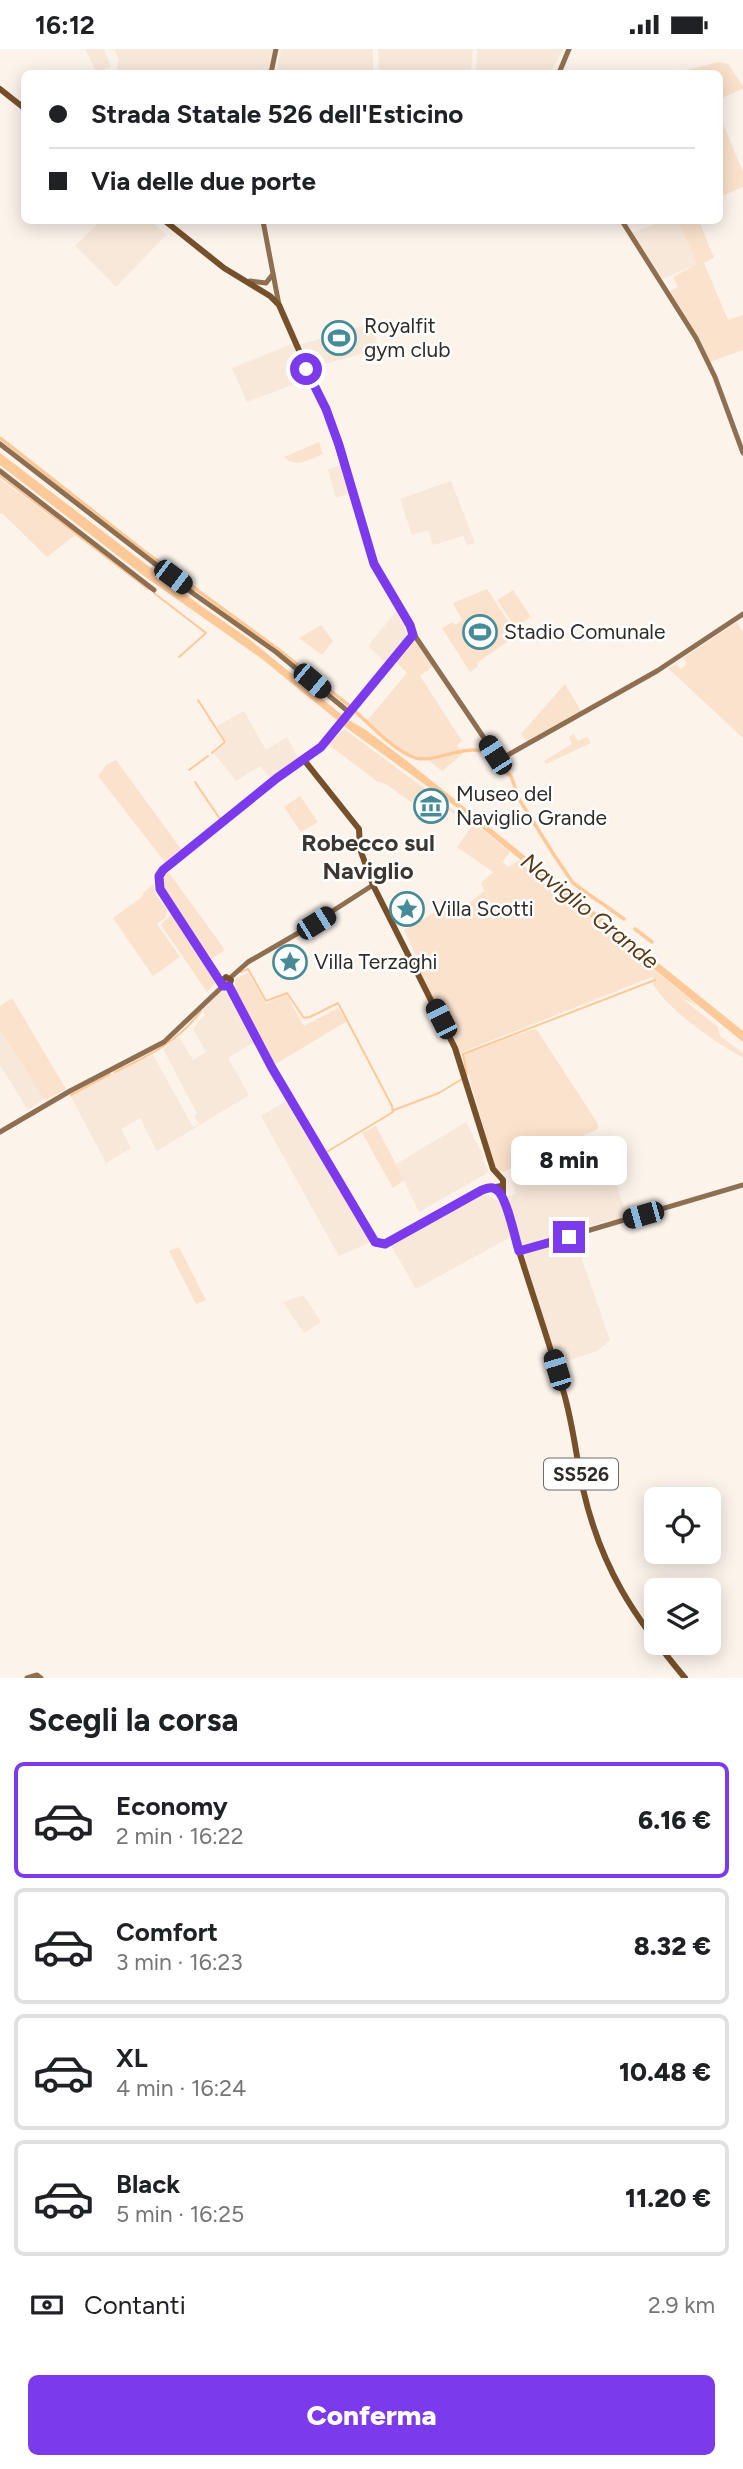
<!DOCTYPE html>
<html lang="it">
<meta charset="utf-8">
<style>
body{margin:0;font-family:Figtree,sans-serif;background:#f2f2f2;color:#202124;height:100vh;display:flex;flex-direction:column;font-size:26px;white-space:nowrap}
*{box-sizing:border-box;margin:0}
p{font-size:23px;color:#757577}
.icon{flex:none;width:38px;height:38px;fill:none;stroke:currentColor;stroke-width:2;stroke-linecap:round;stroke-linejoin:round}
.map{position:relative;height:1629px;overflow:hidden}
.side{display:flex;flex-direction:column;background:#fff;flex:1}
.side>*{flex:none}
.banner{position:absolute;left:21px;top:21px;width:702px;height:154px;border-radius:10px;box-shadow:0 4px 18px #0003;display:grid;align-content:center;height:154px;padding:0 28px;background:#fff}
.fabs{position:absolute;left:644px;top:1438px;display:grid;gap:14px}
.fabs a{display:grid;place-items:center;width:77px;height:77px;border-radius:10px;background:#fff;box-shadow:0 4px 18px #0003;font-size:35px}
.end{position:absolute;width:32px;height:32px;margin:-16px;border:9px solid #7c3aed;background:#fff;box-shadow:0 0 0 4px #fff}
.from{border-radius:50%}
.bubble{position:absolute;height:49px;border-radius:10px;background:#fff;box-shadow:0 4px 18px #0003;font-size:23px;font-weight:800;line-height:49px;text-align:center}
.car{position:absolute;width:21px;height:42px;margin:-21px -10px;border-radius:9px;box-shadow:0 0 5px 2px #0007;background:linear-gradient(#222 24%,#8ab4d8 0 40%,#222 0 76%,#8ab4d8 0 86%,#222 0)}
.banner b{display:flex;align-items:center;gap:24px;height:66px;font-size:26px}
.banner b+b{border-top:2px solid #e0e0e0}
.banner i{width:18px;height:18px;background:#202124}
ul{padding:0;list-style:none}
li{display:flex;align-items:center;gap:21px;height:116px;margin:0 14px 10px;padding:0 14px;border:4px solid #e0e0e0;border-radius:10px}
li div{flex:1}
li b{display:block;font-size:26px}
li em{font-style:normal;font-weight:800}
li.current{border-color:#7c3aed}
li>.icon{width:63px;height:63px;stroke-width:1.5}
h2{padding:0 28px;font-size:32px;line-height:84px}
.pay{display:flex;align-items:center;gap:18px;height:77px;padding:0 28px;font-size:26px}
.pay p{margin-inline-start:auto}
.button{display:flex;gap:14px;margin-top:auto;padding:14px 28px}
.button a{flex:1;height:80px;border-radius:10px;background:#7c3aed;color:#fff;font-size:28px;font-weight:800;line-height:80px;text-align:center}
.status{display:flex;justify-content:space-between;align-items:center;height:49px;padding:0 35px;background:#fff;direction:ltr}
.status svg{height:19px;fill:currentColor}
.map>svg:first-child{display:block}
</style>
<div class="status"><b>16:12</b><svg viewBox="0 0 49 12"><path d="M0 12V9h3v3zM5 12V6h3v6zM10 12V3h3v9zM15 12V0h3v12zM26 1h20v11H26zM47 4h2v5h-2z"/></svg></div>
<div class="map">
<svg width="743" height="1629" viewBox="0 0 743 1629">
<rect width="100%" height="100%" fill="#fcf3eb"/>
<g fill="#f7e8da">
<path d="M85,0H104L111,18L97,24Z"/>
<path d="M110,0H274L268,24H119L117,16L119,11L115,2Z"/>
<path d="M281,0H373V24H276Z"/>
<path d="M378,0H473L471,24H379Z"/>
<path d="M477,0H563L550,24H479L476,22Z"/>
<path d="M101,172H151L166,186L116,238L75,197Z"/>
<path d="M663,172H678L697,215L660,231L632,184Z"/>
<path d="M377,273L375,287L379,300L321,316L316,327L247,353L232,319L294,294L295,297Z"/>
<path d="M342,415L349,444L336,449L328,421Z"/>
<path d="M451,432L475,494L467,496L463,487L433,496L428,481L412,486L400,450Z"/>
<path d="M397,561L405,574L406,585L404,592L386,614L368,597Z"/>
<path d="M244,662L266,701L287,688L298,709L297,713L271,730L260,717L236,732L214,704L227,694L217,677Z"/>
<path d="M223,939L256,992L228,1009L249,1046L157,1102L140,1069L121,1080L131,1099L106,1114L70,1046L116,1022L153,1006L193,1078L199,1075L194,1067L197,1064L163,1000L179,988L193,1011L206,1003L193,980L205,966L202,959Z"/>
<path d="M0,981L44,1050L28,1061L0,1016Z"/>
<path d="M288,1051L371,1193L339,1207L261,1067Z"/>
<path d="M466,1073L484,1108L482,1110L488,1121L487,1124L419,1163L396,1115Z"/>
<path d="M561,1100L573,1135L612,1122L627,1168L613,1173L611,1171L572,1182L610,1291L597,1302L557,1315L516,1185L416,1240L390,1195L484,1144L496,1151L516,1145L510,1124L512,1122Z"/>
<path d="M300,1247H304L321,1273L304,1284L283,1253Z"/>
</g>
<g fill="#fbe2cd">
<path d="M718,13L728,15L743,37V40L719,50V24H675Z"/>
<path d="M723,75L743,123V138L719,148V77Z"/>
<path d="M678,172H699L714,209L704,214L728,271L743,266V301L710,313L668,243L678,238L673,228L697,215Z"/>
<path d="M319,393L323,405C310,410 296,420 284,408Z"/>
<path d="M0,430L75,486L47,508L2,464L0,465Z"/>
<path d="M487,540L517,586L477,614L478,617L470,623L442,579L452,573L455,576L462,571L453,554Z"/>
<path d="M513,541L531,568L515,578L497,551Z"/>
<path d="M737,573L743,584V689L668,619L676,615L681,620L687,615L683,609Z"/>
<path d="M321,576L333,592L322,606L299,589Z"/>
<path d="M415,587L433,617L420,627L462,692L457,696L463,705L442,722L426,709L406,704L367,672L407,624L395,612Z"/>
<path d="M565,635L582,664L528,694L521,685Z"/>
<path d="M344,680L455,762L454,765L437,752L435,754L432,752L433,749L421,741L411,753L386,735L378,733L328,695Z"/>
<path d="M574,685L578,692L587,688L591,694L546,715L544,712L572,695L569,688Z"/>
<path d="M116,711L181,800L165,813L98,727L106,716Z"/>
<path d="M300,747L318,773L301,783L284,758Z"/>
<path d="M474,774L510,803L501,815L503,813L508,818L520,811L528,819L531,826L535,823L699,958L680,948L718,978L720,987L743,1004V1009C714,992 670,963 653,935L655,931L652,928L460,1004L415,916L419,913L404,881L444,858L448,863H464L466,857L484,842L481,834L493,823L457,798Z"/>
<path d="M167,821L225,901L211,910L164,840L162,833Z"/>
<path d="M153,835L155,844L167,861L166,868L157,875L180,908L153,927L113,869L143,847L142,845Z"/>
<path d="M171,865L215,930V934L207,943L161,876Z"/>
<path d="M248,924L266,955L286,945L304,977L338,959L347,972L274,1016L235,947V930Z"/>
<path d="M12,949L66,1040L47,1050H44L0,981V957Z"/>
<path d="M534,980L537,981L598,1075V1080L503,1123L495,1120L463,1006Z"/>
<path d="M376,1077L404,1131L393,1139L362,1084Z"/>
<path d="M179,1198L206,1251L196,1255L169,1202Z"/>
</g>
<path fill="#fec999" d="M0,404L197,554L249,590L347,670L366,681L407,712L743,982V993L456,758L348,680L262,610L144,527L0,416Z"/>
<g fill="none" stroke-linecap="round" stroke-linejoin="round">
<g stroke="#fec999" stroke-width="2">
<path d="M0,427L148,540"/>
<path d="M154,544L206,584L179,608"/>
<path d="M198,651L225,693L212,704"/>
<path d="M189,721L208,707"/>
<path d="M195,733L220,770"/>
<path d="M241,923L248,920L266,952L287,944L304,969L310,968L338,954L392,1057"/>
<path d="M115,1023C148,1007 178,993 201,962"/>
<path d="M467,1026L463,1005L655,931"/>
<path d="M71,1046L110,1025"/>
<path d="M394,1061L439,1044L462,1030"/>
<path d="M325,1104L393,1063L392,1058"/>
</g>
<g stroke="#fec999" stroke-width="3.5">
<path d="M0,389L145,503L279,601L351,658"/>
<path d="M355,662C370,676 396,703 416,709C441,715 476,686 495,712"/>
<path d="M503,721L511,727L519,750L551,801"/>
<path d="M552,803L573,834L598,852"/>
<path d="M600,853L624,870"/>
<path d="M635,880L652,893"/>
</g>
<g stroke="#8f6f51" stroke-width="5">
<path d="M271,24L276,0"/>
<path d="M559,24L569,0"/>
<path d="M263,172L279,256"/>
<path d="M622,172L696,289L715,328L743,404"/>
<path d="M250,232L266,234L273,225"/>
<path d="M0,395L194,545L276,603L350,664"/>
<path d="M0,422L154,541"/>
<path d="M413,584L499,711L657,622L743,565"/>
<path d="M230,929L248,913L300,883L373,836"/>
<path d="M0,1083L70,1042L164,993L223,937"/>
<path d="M519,1202L743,1136"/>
<path d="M27,1629L37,1626L41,1629"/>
</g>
<g stroke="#76502a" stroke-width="6">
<path d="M0,40L24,59"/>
<path d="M165,172L224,219L270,247L279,256L331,374L374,515L413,584L412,589L321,698L277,729L163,821L159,827L160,840L223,937H229"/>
<path d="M304,711L359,780L360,800L373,836L455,999L493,1120L503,1131V1149C521,1213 544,1276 563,1341C573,1374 576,1407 583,1440C601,1519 634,1568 685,1629"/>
<path d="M222,932L226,928L231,931L229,937L231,944L273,1019L375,1193L385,1195L482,1141L501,1137"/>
</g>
</g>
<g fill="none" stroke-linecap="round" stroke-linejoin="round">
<path stroke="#7c3aed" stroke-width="9" d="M306,320L326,360L339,396L374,515L410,576L413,586L321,698L277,729L163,821L159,827L160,840L223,937H229L272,1019L375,1193L385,1195L482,1141C488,1139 493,1137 498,1142C507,1150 515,1189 519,1202L569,1188"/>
</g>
<defs>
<g id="stadium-ring" transform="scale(1.75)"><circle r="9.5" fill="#fff" stroke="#478b99" stroke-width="1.5"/><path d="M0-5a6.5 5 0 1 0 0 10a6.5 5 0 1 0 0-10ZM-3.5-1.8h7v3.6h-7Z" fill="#478b99"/></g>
<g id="museum-ring" transform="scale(1.75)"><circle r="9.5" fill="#fff" stroke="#478b99" stroke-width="1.5"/><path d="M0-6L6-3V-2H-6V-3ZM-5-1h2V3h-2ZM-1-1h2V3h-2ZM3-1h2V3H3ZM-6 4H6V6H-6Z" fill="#478b99"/></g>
<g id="sight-ring" transform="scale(1.75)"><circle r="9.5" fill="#fff" stroke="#478b99" stroke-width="1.5"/><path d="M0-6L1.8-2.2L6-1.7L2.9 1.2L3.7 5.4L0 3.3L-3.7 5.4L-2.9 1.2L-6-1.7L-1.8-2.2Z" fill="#478b99"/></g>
</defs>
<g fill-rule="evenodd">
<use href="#stadium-ring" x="339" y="289"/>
<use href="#stadium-ring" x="480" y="583"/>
<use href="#museum-ring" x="431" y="757"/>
<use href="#sight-ring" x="407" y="860"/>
<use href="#sight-ring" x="290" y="913"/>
</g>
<g text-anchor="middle" stroke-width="5" stroke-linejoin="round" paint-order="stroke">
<rect fill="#fff" stroke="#6d6b68" stroke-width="2" x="544" y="1409.5" width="74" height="31" rx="5"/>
<g font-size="19" font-weight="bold" fill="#2e2b28">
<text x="581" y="1432">SS526</text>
</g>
<g font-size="21" fill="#2e2b28" stroke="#fff" text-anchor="start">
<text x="364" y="284">Royalfit<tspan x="364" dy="24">gym club</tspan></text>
<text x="504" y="590">Stadio Comunale</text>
<text x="456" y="752">Museo del<tspan x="456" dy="24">Naviglio Grande</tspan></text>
<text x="432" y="867">Villa Scotti</text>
<text x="314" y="920">Villa Terzaghi</text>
</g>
<g font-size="23" font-style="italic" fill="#5a3713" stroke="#fff">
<text transform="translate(590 862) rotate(39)" y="8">Naviglio Grande</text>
</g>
<g font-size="24" font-weight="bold" fill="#3e3630" stroke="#fff">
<text x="368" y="802">Robecco sul<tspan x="368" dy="28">Naviglio</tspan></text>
</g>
</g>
</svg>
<div class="fabs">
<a><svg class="icon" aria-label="locate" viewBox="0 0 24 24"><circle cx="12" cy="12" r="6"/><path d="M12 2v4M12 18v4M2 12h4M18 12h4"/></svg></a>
<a><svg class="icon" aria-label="layers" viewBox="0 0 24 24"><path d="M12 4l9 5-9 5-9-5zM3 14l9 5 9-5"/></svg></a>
</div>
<i class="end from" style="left:306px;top:320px"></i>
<i class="end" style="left:569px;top:1188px"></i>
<div class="bubble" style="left:511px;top:1087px;width:116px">8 min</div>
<i class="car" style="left:173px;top:528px;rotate:127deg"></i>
<i class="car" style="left:312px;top:632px;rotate:130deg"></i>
<i class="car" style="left:495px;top:706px;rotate:327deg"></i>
<i class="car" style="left:316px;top:874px;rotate:58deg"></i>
<i class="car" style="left:441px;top:970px;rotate:333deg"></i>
<i class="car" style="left:643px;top:1166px;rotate:254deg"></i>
<i class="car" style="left:557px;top:1321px;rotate:343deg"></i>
<div class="banner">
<b><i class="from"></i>Strada Statale 526 dell'Esticino</b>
<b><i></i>Via delle due porte</b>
</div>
</div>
<section class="side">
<h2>Scegli la corsa</h2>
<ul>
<li class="current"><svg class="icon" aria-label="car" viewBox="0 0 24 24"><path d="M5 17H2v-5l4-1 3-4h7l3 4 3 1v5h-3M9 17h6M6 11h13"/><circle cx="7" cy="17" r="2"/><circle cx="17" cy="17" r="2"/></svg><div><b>Economy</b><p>2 min · 16:22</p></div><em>6.16 €</em></li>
<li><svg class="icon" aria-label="car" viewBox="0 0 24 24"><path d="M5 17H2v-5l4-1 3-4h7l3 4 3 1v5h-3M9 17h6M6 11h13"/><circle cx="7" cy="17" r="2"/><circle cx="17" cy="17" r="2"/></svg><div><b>Comfort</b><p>3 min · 16:23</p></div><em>8.32 €</em></li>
<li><svg class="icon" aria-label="car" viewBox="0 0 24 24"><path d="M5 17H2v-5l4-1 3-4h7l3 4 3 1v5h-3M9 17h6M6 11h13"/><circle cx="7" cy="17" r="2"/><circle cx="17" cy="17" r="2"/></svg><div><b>XL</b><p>4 min · 16:24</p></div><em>10.48 €</em></li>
<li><svg class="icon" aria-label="car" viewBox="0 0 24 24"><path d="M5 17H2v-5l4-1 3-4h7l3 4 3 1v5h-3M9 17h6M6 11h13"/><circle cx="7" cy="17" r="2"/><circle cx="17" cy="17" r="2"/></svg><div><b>Black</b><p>5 min · 16:25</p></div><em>11.20 €</em></li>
</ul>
<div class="pay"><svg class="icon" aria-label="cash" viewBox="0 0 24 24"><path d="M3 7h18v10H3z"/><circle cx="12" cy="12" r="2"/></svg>Contanti<p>2.9 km</p></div>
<div class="button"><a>Conferma</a></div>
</section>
